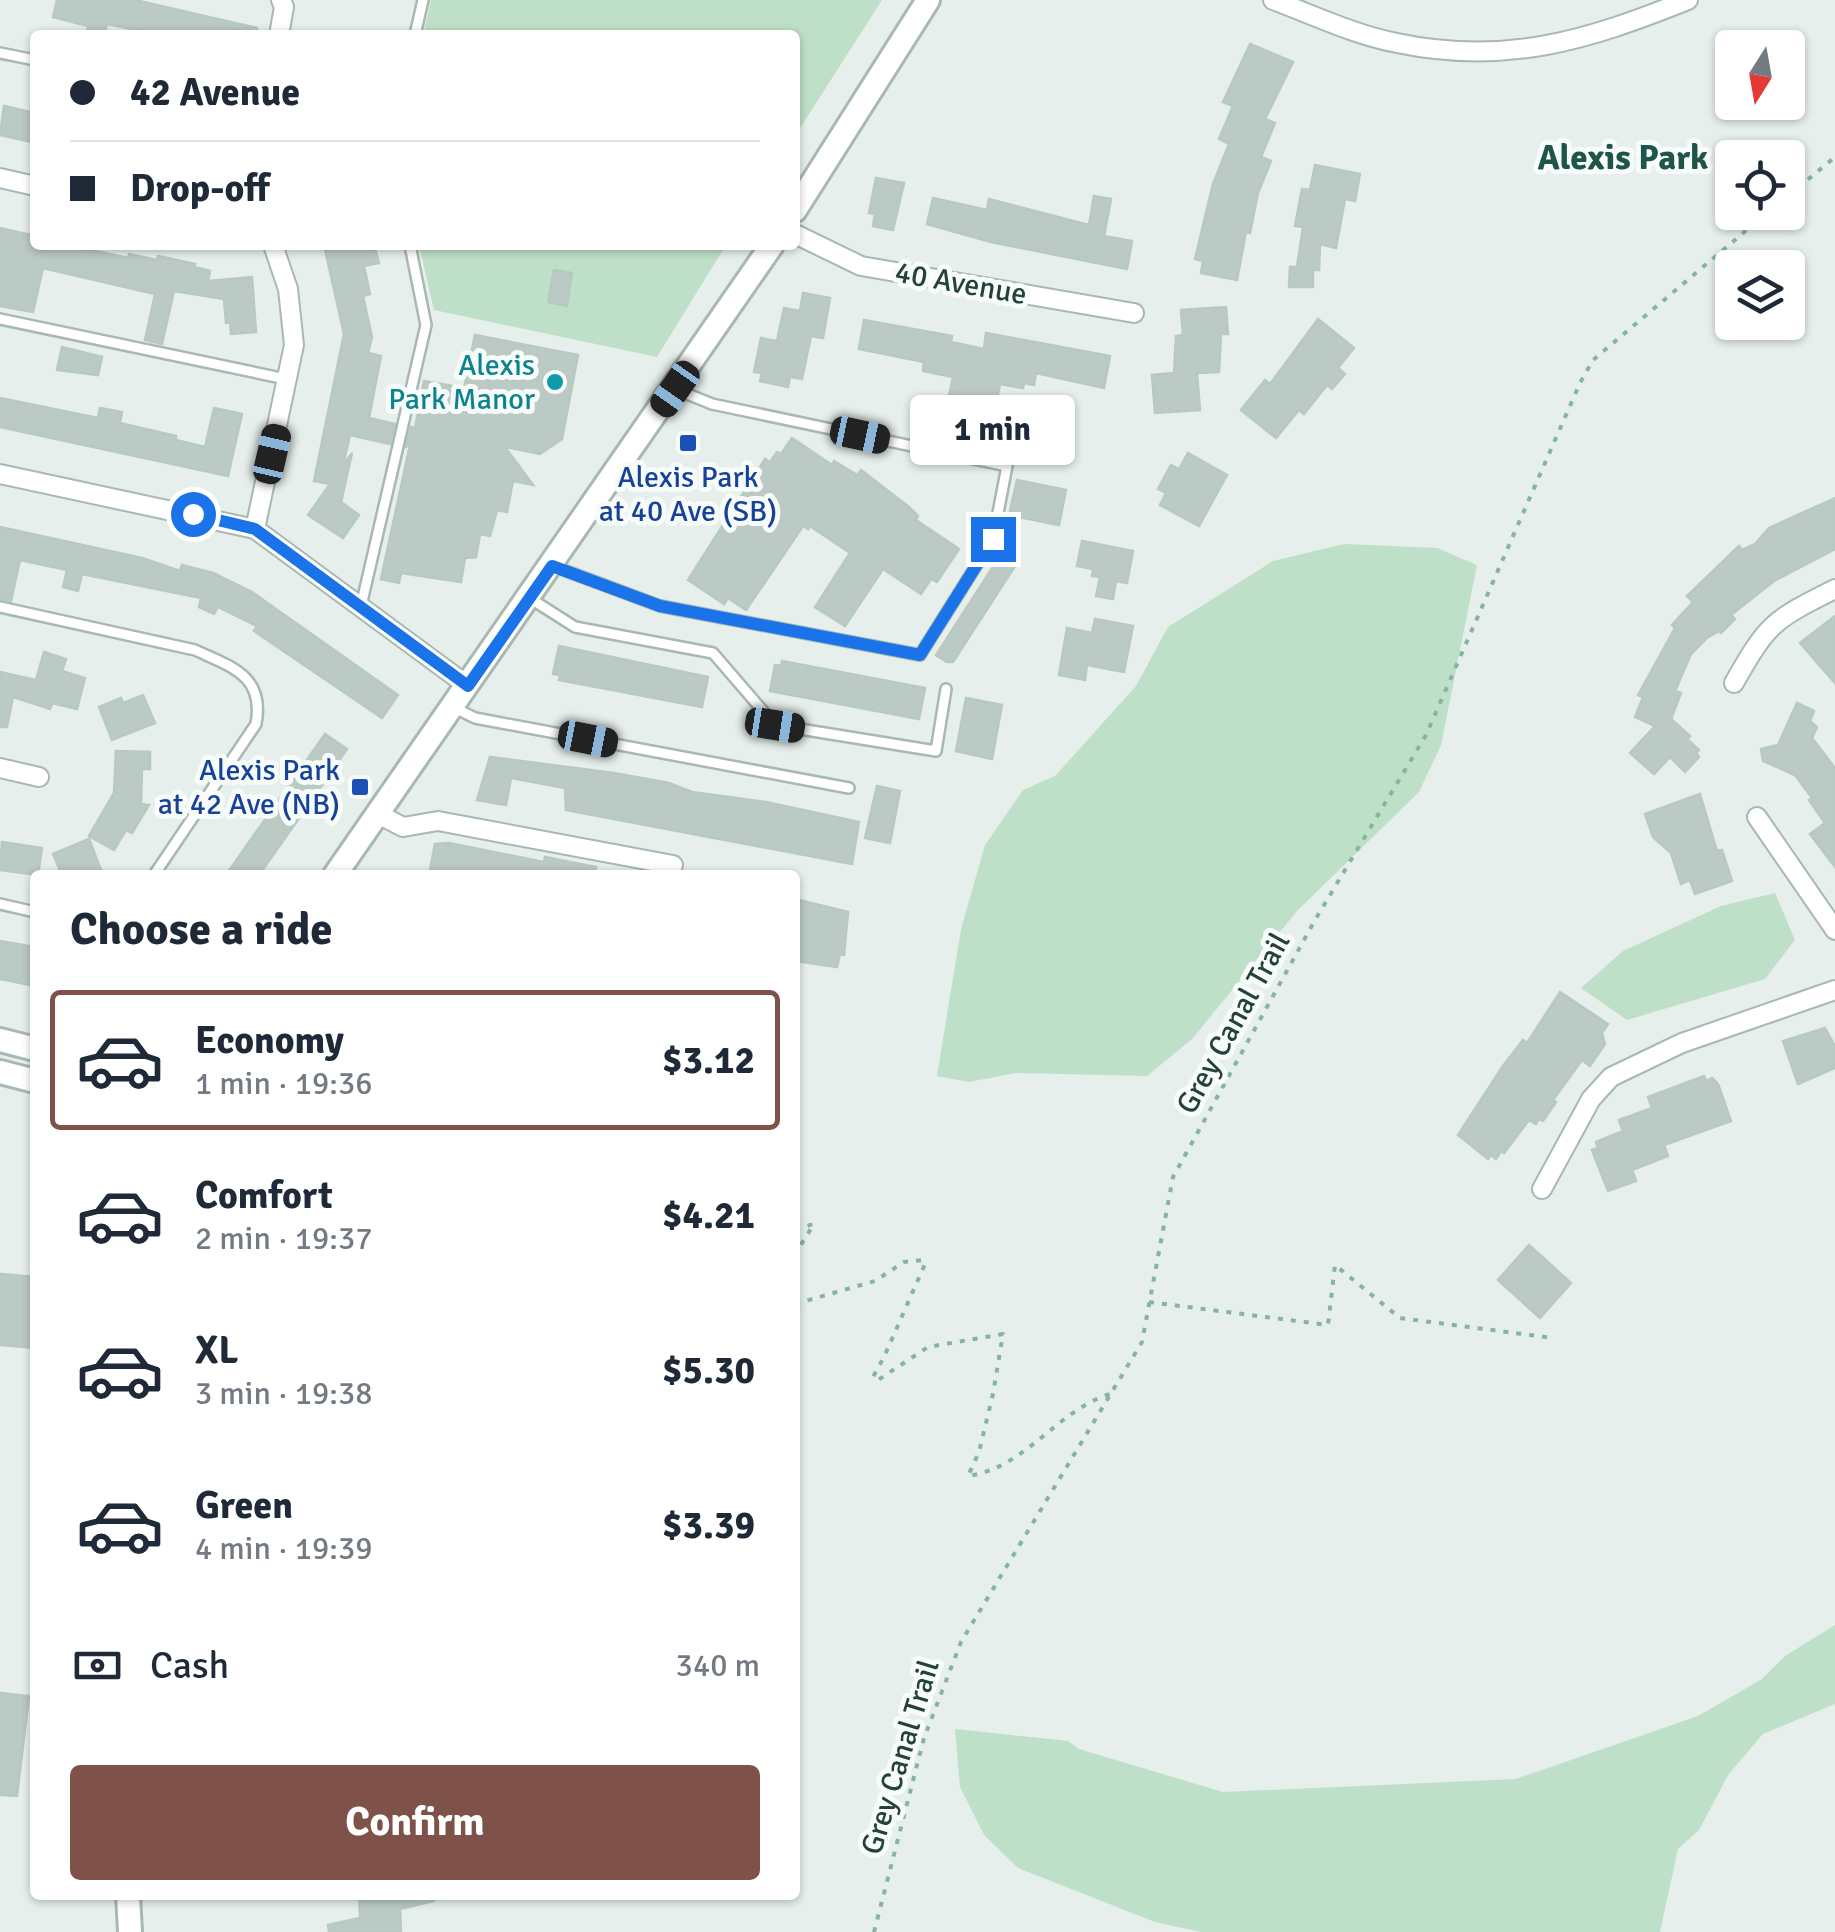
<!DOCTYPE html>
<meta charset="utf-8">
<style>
body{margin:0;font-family:Signika,sans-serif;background:#f6f6f7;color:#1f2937;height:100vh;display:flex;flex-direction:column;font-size:38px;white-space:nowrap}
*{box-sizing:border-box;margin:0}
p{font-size:32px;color:#747a83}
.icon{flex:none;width:55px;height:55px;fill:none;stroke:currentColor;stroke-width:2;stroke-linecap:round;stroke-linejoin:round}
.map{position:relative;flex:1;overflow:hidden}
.panel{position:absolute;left:30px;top:870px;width:770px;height:1030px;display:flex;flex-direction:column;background:#fff;border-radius:10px;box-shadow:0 2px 8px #0004}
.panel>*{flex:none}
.hud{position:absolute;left:30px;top:30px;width:770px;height:220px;border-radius:10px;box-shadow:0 2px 8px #0004;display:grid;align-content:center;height:220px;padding:0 40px;background:#fff}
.needle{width:65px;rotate:191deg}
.fabs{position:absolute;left:1715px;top:30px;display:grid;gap:20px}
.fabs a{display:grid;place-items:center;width:90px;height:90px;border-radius:10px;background:#fff;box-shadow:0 2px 8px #0004;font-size:50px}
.end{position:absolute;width:45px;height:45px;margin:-22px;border:12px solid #1a73e8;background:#fff;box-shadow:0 0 0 5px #fff}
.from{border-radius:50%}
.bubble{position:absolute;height:70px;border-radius:10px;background:#fff;box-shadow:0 2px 8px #0004;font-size:32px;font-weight:700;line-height:70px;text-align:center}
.car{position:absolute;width:30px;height:60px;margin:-30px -15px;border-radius:12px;box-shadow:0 0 8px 2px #0007;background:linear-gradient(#222 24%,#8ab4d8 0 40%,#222 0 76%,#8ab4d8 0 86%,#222 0)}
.hud b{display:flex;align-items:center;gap:35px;height:95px;font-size:38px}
.hud b+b{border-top:2px solid #e0e1e3}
.hud i{width:25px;height:25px;background:#1f2937}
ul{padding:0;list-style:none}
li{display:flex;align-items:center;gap:30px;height:140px;margin:0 20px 15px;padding:0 20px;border:5px solid transparent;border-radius:10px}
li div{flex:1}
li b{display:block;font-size:38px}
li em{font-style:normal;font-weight:700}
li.selected{border-color:#7f5249}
li>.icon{width:90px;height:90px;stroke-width:1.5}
h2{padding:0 40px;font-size:45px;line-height:120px}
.pay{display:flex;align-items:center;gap:25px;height:110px;padding:0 40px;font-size:38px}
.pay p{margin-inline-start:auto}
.primary-button{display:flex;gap:20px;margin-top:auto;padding:20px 40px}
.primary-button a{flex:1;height:115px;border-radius:10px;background:#7f5249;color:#fff;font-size:40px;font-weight:700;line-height:115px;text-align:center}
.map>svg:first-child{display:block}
</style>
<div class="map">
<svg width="1835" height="1932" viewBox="0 0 1835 1932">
<rect width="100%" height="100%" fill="#e6efeb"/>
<g fill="#bfe0c8">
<path d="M431,0H882L795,136V35H423Z"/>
<path d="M419,245H726L657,357L434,310Z"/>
<path d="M1344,544L1437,548L1477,565L1441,745L1419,792L1297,911L1192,1039L1147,1076L1016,1073L969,1082L937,1076L961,929L985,845L1023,790L1055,776L1136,686L1168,627L1273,561Z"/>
<path d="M1775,893L1795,940L1765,979L1627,1020L1581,988L1623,951L1721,906Z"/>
<path d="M1835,1625V1704L1763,1734L1728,1775L1699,1830L1678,1849L1660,1932H1201L1155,1922L1018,1868L984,1835L960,1787L955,1729L1068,1741L1079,1749L1223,1792L1516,1779L1698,1716L1762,1679L1785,1656Z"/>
</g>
<g fill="#bbcac4" stroke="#b8c9c2" stroke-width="2.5">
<path d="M57,0H135L257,28L256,35H141L142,31L107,24L104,35L87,31L88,26L53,17Z"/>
<path d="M1250,44L1293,62L1265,119L1275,123L1261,157L1271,161L1258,193L1250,233L1246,232L1237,280L1201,273L1203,261L1195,259L1213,184L1229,144L1219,139L1233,106L1223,102Z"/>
<path d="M4,106L35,113V143L0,135Z"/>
<path d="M1315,165L1360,174L1355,201L1345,199L1336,248L1320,244L1319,270H1313V287H1289L1290,267H1297L1303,227L1295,226L1302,189L1310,190Z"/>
<path d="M876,178L904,183L893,230L873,226L875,214L869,213Z"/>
<path d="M1094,196L1111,199L1104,236L1132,241L1127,269L991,242L927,224L933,198L987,210L989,199L1089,225Z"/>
<path d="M0,228L35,236V245H87L86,249L128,258L129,254L157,260L158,256L195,264L194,267L210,271L208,281L252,277L256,332L231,334L230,322L226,323L224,299L174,291L162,344L145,340L155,294L43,268L33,312L0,306Z"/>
<path d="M324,245H374L379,263L364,266L370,294L363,296L372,337L368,353L381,356L369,418L395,424L390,444L350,435L343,465L352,453L341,502L359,515L343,538L308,515L330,484L314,481L344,334Z"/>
<path d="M554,270L572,273L567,306L548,302Z"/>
<path d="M803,293L830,298L823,338L811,336L802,379L790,377L788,387L760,381L762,373L754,372L761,338L777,341L784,308L800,311Z"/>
<path d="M1226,307L1228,334H1221L1219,372L1197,373L1200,410L1155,413L1152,375L1174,373L1176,336L1183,335L1181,310Z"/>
<path d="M1318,319L1354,348L1338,368L1345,374L1332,389L1327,385L1304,414L1299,410L1276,438L1241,410L1265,380L1270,384Z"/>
<path d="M864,320L952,336L951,342L984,349L986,333L1110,356L1104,388L1036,373L1034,385L1024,383L1023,388L1000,384L991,429L944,420L953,377L923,371L924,362L859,349Z"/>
<path d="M475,335L578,355L562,439L540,454L505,447L533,485L513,481L507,512L497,510L490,536L480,534L476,557L465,558L461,582L401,573L399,583L381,579L410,445L406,447L411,427L415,428L424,381L464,388Z"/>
<path d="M62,347L102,357L98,375L57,370Z"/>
<path d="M0,398L98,418L100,408L122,412L120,423L176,436V440L205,447L214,408L242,414L228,476L0,427Z"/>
<path d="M792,438L832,465L834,461L857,475L861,470L909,507L918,516L916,520L959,549L937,582L931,579L921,594L883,569L845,626L815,607L850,553L810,526L808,529L803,526L746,610L728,598L724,604L688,580L765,459L770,462L777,452L781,454Z"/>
<path d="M1188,453L1227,475L1199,526L1160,505L1166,493L1158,489L1171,465L1179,469Z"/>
<path d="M1017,480L1066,490L1059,525L1009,515Z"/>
<path d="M1835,498V549L1774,581L1731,615L1735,619L1721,633L1719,631L1707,638L1691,654L1675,691L1681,693L1671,719L1690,736L1687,739L1699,750L1696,753L1699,757L1685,772L1670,757L1654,774L1630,753L1655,726L1635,717L1643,697L1638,695L1675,628L1672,625L1693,602L1687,596L1739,546L1742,550L1755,544L1769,528Z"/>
<path d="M0,527L142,558L180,571L182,565L213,573L252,592L398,695L382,718L254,631L257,626L218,607L214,614L199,607L201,598L82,574L78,591L63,587L67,570L20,560L11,601L0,599Z"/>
<path d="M1082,541L1133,551L1127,583L1116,581L1113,599L1096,596L1100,577L1092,576L1093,569L1077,566Z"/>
<path d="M1000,556L1015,566L953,662H947L936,655Z"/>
<path d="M1835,616V683L1800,643Z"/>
<path d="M1095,619L1133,626L1124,672L1087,665L1085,680L1059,675L1067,628L1092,633Z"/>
<path d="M559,646L708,677L702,707L559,680L560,675L553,674Z"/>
<path d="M44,652L66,659L62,671L85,678L77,709L52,703L50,709L13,697L7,727H0V672L36,680Z"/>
<path d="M782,661L925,688L919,719L770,691L775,665L781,666Z"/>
<path d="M143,695L155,723L112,740L99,707L121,698L123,703Z"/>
<path d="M966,698L1002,705L992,759L956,751Z"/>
<path d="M1797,703L1814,711L1810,721L1817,727L1812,738L1835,768V867L1810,834L1825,823L1809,800L1812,798L1795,775L1763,761L1761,749L1778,745Z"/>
<path d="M325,734L347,749L316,794L259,875H226Z"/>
<path d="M116,751L150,752V769H142L141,804L149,805L132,833L126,830L114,850L89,836L114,793Z"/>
<path d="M490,757L614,773L669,783L692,792L766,802L859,822L852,864L566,810L565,788L511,778L506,805L477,800Z"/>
<path d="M877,786L900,791L890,843L865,838Z"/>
<path d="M1700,794L1717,851L1722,850L1732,881L1695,894L1690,880L1681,884L1671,853L1653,837L1645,814Z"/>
<path d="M89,839L101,870L89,875H62L53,854Z"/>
<path d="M2,842L42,848L38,875L0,870Z"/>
<path d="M449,843L544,862L545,857L596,867L595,875H429L435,844Z"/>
<path d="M795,899L848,912L844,955L840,954L837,967L795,961Z"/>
<path d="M0,941L35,947V986L0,979Z"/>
<path d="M1560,992L1608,1024L1602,1033L1605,1044L1590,1066L1582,1060L1553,1100L1556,1102L1543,1121L1539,1119L1536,1124L1529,1120L1504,1153L1501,1151L1496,1159L1491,1155L1488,1159L1458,1135L1503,1066L1523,1040L1527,1043Z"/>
<path d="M1825,1028L1835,1046V1068L1798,1084L1783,1041Z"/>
<path d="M1704,1076L1706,1081L1712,1078L1718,1084L1731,1121L1664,1145L1668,1156L1632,1170L1636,1181L1608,1191L1592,1150L1598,1148L1596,1142L1623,1131L1619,1120L1652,1108L1648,1097Z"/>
<path d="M1529,1245L1571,1283L1540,1318L1498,1280Z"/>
<path d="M0,1274L35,1277V1348L0,1345Z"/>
<path d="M0,1693L29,1696L17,1796L0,1795Z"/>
<path d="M359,1895H434V1901L400,1909L401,1932H329L328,1925L360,1918Z"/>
</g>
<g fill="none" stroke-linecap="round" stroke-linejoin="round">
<g stroke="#a8b8b2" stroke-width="14">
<g id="service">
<path d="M415,35L423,0"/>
<path d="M0,53L35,60"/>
<path d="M0,319L286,379"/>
<path d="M553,566L660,606L920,655L993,539L1007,466L712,404L675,389"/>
<path d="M531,599L575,627L713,653L775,725L936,751L946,689"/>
<path d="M361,606L426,325L410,245"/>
<path d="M0,607L195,650C232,667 265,676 256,724L154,875"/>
<path d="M455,708L475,718L849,788"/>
<path d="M0,904L35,912"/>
</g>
</g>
<g stroke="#a8b8b2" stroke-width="22">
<g id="minor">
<path d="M1273,0C1313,15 1355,35 1397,43C1506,66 1588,40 1688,0"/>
<path d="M279,35L284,7L281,0"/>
<path d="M0,178L35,186"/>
<path d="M795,234L861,266L1134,313"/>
<path d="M0,474L255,529L468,686"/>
<path d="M255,529L294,345L288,289L273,245"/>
<path d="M1734,683C1768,623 1773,620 1835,589"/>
<path d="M0,768L39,777"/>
<path d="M378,814L403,827L438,821L673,865"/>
<path d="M1757,817L1835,930"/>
<path d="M1542,1189L1591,1099L1611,1077L1682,1043L1835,990"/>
</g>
</g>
<g stroke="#a8b8b2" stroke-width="28">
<g id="tertiary">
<path d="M795,210L928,0"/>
<path d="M335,875L772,245"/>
<path d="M0,1040L35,1049"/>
<path d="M0,1072L35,1081"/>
<path d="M128,1895L130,1932"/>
</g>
</g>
<g stroke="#86b3a5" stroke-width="4" stroke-dasharray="5 8" stroke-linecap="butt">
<path d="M1788,196L1835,157"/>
<path d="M795,1229L814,1224L795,1254"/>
<path d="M1149,1302L1328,1325L1335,1265L1400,1318L1553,1338"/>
<path d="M795,1304L875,1281L904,1262L923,1260L925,1264L884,1357L873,1377L878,1380L928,1347L1003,1334L993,1394L979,1452L968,1476C1026,1468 1057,1410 1110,1394"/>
<path d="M874,1932L924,1738L961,1642L1142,1342L1173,1177L1315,920L1426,735L1580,383L1593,360L1768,212"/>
</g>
<use href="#service" stroke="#fff" stroke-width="9"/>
<use href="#minor" stroke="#fff" stroke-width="18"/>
<use href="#tertiary" stroke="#fff" stroke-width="22"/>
</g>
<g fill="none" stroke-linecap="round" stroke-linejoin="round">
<path stroke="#1a73e8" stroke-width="12" d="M193,514L255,529L468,686L552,566L660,606L920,655L993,539"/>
</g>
<circle fill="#0f9aa8" stroke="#f7fbf9" stroke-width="4" cx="555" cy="382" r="10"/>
<g fill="#1a4fb4" stroke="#f7fbf9" stroke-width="4">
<rect x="678" y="433" width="20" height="20" rx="5"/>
<rect x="350" y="777" width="20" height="20" rx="5"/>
</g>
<g text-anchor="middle" stroke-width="10" stroke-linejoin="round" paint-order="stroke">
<g font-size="30" fill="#24423a" stroke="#f7fbf9">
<text transform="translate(961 283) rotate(10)" y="10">40 Avenue</text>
<text transform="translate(1233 1023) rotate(-61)" y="10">Grey Canal Trail</text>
<text transform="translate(900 1757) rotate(-73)" y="10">Grey Canal Trail</text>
</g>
<g font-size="30" fill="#0d838f" stroke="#f7fbf9" text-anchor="end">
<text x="535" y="375">Alexis<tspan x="535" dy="34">Park Manor</tspan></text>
</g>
<g font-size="30" fill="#164399" stroke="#f7fbf9">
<text x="688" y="487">Alexis Park<tspan x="688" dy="34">at 40 Ave (SB)</tspan></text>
<text x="340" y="780" text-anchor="end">Alexis Park<tspan x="340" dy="34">at 42 Ave (NB)</tspan></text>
</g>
<g font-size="35" font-weight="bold" fill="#1f5548" stroke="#f7fbf9">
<text x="1623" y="169">Alexis Park</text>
</g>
</g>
</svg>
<div class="fabs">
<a><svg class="needle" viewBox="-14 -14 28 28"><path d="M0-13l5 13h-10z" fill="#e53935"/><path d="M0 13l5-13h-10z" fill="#747a83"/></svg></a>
<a><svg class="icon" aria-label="locate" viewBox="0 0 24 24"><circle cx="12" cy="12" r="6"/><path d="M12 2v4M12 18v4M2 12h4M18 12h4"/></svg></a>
<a><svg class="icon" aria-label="layers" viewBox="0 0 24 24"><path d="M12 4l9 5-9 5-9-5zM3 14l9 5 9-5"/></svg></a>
</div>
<i class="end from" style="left:193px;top:514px"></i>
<i class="end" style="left:993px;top:539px"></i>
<div class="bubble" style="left:910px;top:395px;width:165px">1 min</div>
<i class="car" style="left:675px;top:389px;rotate:215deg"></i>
<i class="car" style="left:860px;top:435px;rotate:102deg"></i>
<i class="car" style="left:272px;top:454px;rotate:13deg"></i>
<i class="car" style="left:775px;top:725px;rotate:99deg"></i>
<i class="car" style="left:588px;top:739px;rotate:101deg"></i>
<div class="hud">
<b><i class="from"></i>42 Avenue</b>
<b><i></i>Drop-off</b>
</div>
<section class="panel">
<h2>Choose a ride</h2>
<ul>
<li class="selected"><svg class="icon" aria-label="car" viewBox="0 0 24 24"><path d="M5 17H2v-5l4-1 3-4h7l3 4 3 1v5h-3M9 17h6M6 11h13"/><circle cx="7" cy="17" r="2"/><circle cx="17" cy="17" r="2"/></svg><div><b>Economy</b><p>1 min · 19:36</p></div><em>$3.12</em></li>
<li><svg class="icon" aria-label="car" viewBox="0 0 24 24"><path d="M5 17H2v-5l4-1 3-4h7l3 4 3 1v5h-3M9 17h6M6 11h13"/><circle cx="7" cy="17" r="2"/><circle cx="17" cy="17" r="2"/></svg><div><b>Comfort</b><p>2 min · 19:37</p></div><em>$4.21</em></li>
<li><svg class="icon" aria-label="car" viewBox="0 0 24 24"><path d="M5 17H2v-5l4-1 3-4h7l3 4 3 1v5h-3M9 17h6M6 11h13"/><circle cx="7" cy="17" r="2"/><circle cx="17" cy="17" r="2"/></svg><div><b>XL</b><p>3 min · 19:38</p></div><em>$5.30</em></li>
<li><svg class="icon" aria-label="car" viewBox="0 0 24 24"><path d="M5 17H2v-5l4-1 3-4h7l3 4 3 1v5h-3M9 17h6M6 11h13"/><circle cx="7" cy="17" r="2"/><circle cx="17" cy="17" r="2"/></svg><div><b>Green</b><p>4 min · 19:39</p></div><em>$3.39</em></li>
</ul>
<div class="pay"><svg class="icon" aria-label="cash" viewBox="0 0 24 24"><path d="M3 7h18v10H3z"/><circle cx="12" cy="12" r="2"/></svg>Cash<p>340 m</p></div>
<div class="primary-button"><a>Confirm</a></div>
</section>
</div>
